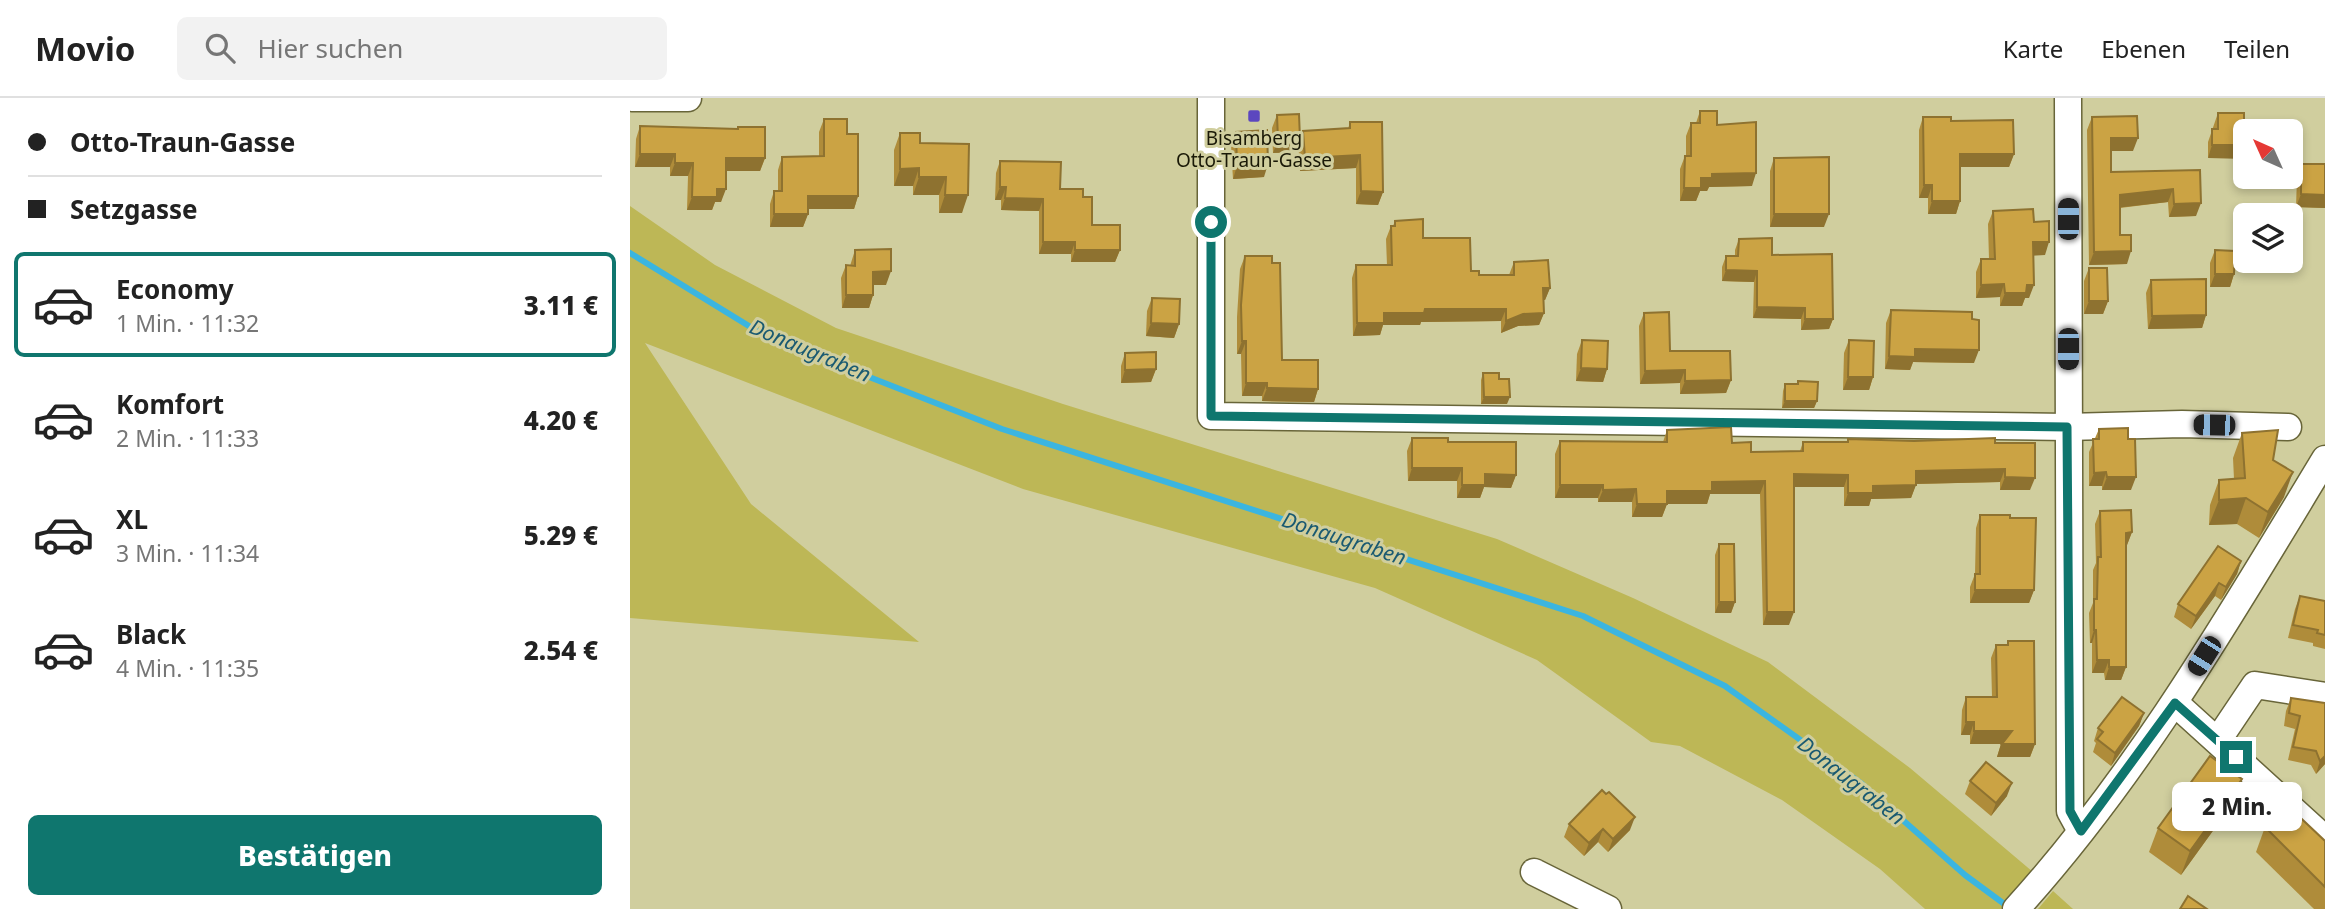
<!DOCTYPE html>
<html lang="de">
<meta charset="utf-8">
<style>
body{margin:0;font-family:"Noto Sans",sans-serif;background:#f2f2f2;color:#222;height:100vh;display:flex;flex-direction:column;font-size:26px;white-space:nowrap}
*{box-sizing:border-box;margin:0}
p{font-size:23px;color:#767676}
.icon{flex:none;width:38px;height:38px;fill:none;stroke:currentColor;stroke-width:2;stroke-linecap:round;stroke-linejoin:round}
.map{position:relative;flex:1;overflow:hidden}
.details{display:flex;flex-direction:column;background:#fff;width:630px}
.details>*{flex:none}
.hud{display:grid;align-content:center;height:154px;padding:0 28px;background:#fff}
.needle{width:46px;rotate:315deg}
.buttons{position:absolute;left:1603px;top:21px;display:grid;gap:14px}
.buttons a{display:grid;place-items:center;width:70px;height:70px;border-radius:10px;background:#fff;box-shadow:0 4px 10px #0003;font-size:35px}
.end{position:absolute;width:32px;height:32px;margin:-16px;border:9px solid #0f766e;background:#fff;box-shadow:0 0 0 4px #fff}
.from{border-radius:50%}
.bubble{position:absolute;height:49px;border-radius:10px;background:#fff;box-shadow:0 4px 10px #0003;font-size:23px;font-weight:800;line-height:49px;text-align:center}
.car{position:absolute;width:21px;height:42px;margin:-21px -10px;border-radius:9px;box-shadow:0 0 5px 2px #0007;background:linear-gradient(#222 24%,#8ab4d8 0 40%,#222 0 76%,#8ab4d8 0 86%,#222 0)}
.hud b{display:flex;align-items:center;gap:24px;height:66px;font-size:26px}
.hud b+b{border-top:2px solid #e0e0e0}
.hud i{width:18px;height:18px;background:#222}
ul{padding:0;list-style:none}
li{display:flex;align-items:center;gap:21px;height:105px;margin:0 14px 10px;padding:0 14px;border:4px solid transparent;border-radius:10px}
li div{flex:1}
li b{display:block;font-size:26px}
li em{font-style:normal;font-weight:800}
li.active{border-color:#0f766e}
li>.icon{width:63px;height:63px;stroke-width:1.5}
.action{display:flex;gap:14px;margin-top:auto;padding:14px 28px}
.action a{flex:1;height:80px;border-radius:10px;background:#0f766e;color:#fff;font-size:28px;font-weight:800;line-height:80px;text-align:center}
header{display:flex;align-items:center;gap:42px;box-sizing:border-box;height:98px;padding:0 35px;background:#fff;border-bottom:2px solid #e0e0e0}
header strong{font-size:33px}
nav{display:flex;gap:38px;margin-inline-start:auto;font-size:24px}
.search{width:490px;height:63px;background:#f2f2f2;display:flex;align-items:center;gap:18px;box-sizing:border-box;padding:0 24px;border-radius:10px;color:#767676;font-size:26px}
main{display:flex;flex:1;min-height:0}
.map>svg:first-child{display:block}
</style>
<header>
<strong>Movio</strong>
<div class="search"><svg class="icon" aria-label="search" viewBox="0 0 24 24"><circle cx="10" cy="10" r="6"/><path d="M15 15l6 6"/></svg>Hier suchen</div>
<nav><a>Karte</a><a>Ebenen</a><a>Teilen</a></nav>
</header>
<main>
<section class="details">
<div class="hud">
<b><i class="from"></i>Otto-Traun-Gasse</b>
<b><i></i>Setzgasse</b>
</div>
<ul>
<li class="active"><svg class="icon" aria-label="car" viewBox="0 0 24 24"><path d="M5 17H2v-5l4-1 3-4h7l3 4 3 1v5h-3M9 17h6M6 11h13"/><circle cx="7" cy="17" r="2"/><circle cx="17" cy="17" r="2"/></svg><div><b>Economy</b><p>1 Min. · 11:32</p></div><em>3.11 €</em></li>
<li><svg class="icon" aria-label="car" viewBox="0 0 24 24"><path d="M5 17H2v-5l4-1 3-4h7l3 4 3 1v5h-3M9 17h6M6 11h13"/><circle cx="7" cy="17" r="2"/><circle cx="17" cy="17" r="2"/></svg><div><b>Komfort</b><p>2 Min. · 11:33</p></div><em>4.20 €</em></li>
<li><svg class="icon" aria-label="car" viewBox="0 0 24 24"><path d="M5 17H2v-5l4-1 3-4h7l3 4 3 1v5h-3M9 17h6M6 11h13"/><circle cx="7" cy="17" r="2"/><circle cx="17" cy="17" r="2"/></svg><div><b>XL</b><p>3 Min. · 11:34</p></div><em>5.29 €</em></li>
<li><svg class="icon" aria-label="car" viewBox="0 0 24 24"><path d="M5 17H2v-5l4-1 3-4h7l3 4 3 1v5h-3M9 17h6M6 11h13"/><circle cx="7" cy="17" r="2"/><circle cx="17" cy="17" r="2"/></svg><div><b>Black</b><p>4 Min. · 11:35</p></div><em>2.54 €</em></li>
</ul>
<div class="action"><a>Bestätigen</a></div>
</section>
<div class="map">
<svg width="1695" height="811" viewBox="0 0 1695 811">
<rect width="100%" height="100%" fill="#d0ce9e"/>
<g fill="#bdb756">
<path d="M0,108L85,167L206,230L433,306L867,441L1003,500L1138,564L1280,670L1403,774L1371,811H1295L1250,771L1152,702L1050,648L1021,644L907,562L745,490L393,391L15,245L121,406L289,544L0,520Z"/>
<path d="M1423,793L1443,811H1408Z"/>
</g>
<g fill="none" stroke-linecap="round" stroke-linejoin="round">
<path stroke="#3bb5e0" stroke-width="6" d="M0,155L137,239L372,331L953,518L1095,588L1232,686L1335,777L1381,811"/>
<g stroke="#686539" stroke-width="29">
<g id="minor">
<path d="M3,0H58"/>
<path d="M581,0V318L1437,329L1552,326L1658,329"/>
<path d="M1438,0L1440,713L1451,733"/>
<path d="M1545,605L1695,741"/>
<path d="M1588,642L1625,587L1695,598"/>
<path d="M904,774L978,811"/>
<path d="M1386,811C1508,677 1601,516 1695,361"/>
</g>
</g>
<use href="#minor" stroke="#fff" stroke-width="26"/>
</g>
<g fill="#af8c3a">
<path d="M1070,13L1087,27L1122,88L1079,89L1077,93H1070L1066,103H1050V71L1055,58H1056V38L1061,25H1066Z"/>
<path d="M1588,15L1614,32L1578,60V44Z"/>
<path d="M647,17L665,54L643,55L642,30Z"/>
<path d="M1293,19L1321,23L1384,56L1379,69H1330V103L1326,116H1298V100H1289V32Z"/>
<path d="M1462,19L1503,53H1481V74L1570,72L1566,118L1539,119L1538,104L1490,110V137L1497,166L1459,167L1457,32Z"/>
<path d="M194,21L217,36L228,98L224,111H178V116L173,129H140V106L144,93H148V72L152,59L189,58V34Z"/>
<path d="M720,24L753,94L748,107L726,106V70L670,73L668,46L673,33L718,31Z"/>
<path d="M10,28L135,60L130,73H96L91,104H85L82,112H57L58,78H40V69H5L6,41Z"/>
<path d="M606,34L634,79L603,81L601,47Z"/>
<path d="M270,35L290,45L339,46L332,115H309V97H283V88H264V52Z"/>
<path d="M1144,60L1194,129H1140V73Z"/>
<path d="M370,63L430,91L453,99L462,127L490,152L485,164H441V156H409V113L371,112V102H365L366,75Z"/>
<path d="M1671,66H1695V110L1666,109L1667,79Z"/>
<path d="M1363,113L1404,124L1415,157H1403L1399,200H1395L1392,208H1370V199L1346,200V174L1351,161H1359L1358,126Z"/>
<path d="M765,123L849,177H879L884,164L920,190L915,202H914V215L909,227L888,228L871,235V223L791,224L790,227H753L750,237L723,238L722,180L726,167H757L756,141L761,128H763Z"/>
<path d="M1109,141L1142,157L1203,221L1199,231L1171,232V221L1123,220L1124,184L1092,183V169L1096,158H1105V152Z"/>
<path d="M225,152L256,187H243V197L239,210H212L211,180L216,167L220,168Z"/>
<path d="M1585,152L1604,176L1600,189H1580V165Z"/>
<path d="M615,158L642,165L652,262L688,291L684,304L632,303V298H612L611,256H607V219L610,171Z"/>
<path d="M1459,170L1478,203L1473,216H1454V183Z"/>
<path d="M1521,182L1576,217L1572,230L1518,231L1516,195Z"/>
<path d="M522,200L549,226L544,240L516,238L517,213Z"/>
<path d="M1261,212L1344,265L1283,264L1280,272L1255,271L1256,225Z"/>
<path d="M1014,215L1040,253L1101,282L1096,295L1050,296V285L1010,286L1009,228Z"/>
<path d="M952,242L977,271L973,284L946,283L947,256Z"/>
<path d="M1219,242L1243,279L1239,292H1213L1214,255Z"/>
<path d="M495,255L526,271L521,284L491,285V268Z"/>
<path d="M853,275L869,281L877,306H851V282Z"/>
<path d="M1168,283L1187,303L1184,310H1152L1153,293L1155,286H1167Z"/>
<path d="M1469,331L1501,392H1472V388H1459V354Z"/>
<path d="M1037,332L1102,345L1121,354L1170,353L1173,344H1217L1218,341L1365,345L1400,392H1370V384L1286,386L1281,400L1241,401L1239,408H1214V389H1164L1159,527H1133L1130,396H1080L1077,406H1037L1032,419H1002V404H968V400H925V356L930,343L1033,344Z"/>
<path d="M1612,335L1643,362L1654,399L1629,440L1607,426L1579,427L1580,407L1589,382L1604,381L1603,360Z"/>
<path d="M782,340L818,344L886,377L881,390L854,389L850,400H827V383H778L777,353Z"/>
<path d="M1470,413L1502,434L1497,447H1496V569L1491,582H1475L1474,575H1462V545H1460L1459,515L1463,505V472L1466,465L1465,426Z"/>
<path d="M1350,417L1380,420L1404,492L1399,505H1340V489L1345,476L1346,430Z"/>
<path d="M1089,446L1105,504L1101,515H1085V457Z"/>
<path d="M1611,463L1607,476L1591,502L1585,498L1561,531L1544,519L1548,506Z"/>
<path d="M1670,498L1695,503V551L1683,548V545L1658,540L1665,511Z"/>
<path d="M1378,543L1405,646L1400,659H1367L1371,646H1340V637H1331L1332,612L1336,599H1362L1361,560L1366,547H1377Z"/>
<path d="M1661,600L1695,605V666L1686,676L1681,667L1658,662L1665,631L1654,628L1656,613Z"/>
<path d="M1514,615L1509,628L1481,668L1463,654L1466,645L1464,643L1468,630Z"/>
<path d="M1612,681L1603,705L1551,777L1519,754L1528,730Z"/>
<path d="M1340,683L1377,698L1361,718L1335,696Z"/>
<path d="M939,726L1000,732L978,754L968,744L954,758L934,739Z"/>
<path d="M1635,729L1695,743V811H1684L1626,754Z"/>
</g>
<g fill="#8e7230">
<path d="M1481,40H1508L1503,53H1476Z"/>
<path d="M670,41L665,54L643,55L648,42Z"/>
<path d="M1582,47H1615V61L1578,60Z"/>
<path d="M10,56H45L40,69H5Z"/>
<path d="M1330,56H1384L1379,69H1325Z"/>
<path d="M730,57L726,70L670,73L675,60Z"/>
<path d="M96,60H135L130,73H91Z"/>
<path d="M45,65H63L58,78H40Z"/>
<path d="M638,66L634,79L603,81L607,68Z"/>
<path d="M289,70L283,88H264L270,71Z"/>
<path d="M1126,75L1122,88L1079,89L1077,93H1070L1066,103H1050L1054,90L1071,80L1082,76Z"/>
<path d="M289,79H316L309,97H283Z"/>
<path d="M1294,87H1302L1298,100H1289Z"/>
<path d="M370,89H376L371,102H365Z"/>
<path d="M87,91H96L91,104H85L82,112H57L62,99Z"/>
<path d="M1543,91L1538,104L1485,110L1490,97Z"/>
<path d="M731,93L753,94L748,107L726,106Z"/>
<path d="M1671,96L1695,97V110L1666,109Z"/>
<path d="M315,97H338L332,115H309Z"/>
<path d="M178,98H228L224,111H173Z"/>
<path d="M375,100L413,101L409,113L371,112Z"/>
<path d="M1302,103H1330L1326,116H1298Z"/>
<path d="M1571,105L1566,118L1539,119L1544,106Z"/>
<path d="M144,116H178L173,129H140Z"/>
<path d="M1144,116H1199L1194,129H1140Z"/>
<path d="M413,144H445L441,156H409Z"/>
<path d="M1403,144H1419L1415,157L1399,158Z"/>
<path d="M445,152H490L485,164H441Z"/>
<path d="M1501,153L1497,166L1459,167L1464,154Z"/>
<path d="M1096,172L1127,173L1124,184L1092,183Z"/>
<path d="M261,173L256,187H238L243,174Z"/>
<path d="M1585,176H1604L1600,189H1580Z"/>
<path d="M1374,186L1370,199L1346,200L1351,187Z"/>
<path d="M1397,187H1404L1399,200H1395L1392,208H1370L1375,195Z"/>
<path d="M913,190H920L915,202H908Z"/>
<path d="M216,197H243L239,210H212Z"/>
<path d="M1459,203H1478L1473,216H1454Z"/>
<path d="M1127,209L1175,210L1171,221L1123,220Z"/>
<path d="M795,211H876L871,223L791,224L790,227H753L750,237L723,238L727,225L754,215Z"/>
<path d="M914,215L909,227L888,228L871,235L876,223L893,216Z"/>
<path d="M1576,217L1572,230L1518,231L1522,218Z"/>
<path d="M1175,221H1203L1199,231L1171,232Z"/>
<path d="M521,225L549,226L544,240L516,238Z"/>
<path d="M612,243H616L611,256H607Z"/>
<path d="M1285,251L1349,252L1344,265L1283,264L1280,272L1255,271L1259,258Z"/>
<path d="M951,270L977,271L973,284L946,283Z"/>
<path d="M526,271L521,284L491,285L495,272Z"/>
<path d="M1055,272L1050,285L1010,286L1015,273Z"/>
<path d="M1218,279H1243L1239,292H1213Z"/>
<path d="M1101,282L1096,295L1050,296L1055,283Z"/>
<path d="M616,285H637L632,298H612Z"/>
<path d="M637,290L688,291L684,304L632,303Z"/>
<path d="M854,299H880L877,306H851Z"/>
<path d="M1155,303H1187L1184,310H1152Z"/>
<path d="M782,370H832L827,383H778Z"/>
<path d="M1375,371L1370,384L1281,386L1286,373Z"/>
<path d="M1476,374L1472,388H1459L1464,375Z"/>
<path d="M1663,374L1654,399L1629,440L1638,414Z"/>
<path d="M855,376L886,377L881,390L854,389L850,400H827L832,387Z"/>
<path d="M1164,376L1218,377L1214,389H1159Z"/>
<path d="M1375,379L1405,380L1400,392H1370Z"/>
<path d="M1477,379H1506L1501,392H1472Z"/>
<path d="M1135,383L1130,396H1080L1077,406H1037L1032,419H1002L1007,406L1037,393L1082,384Z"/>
<path d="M930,387H973L968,400H925Z"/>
<path d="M1286,387L1281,400L1241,401L1239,408H1214L1218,395L1243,388Z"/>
<path d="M1006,391L1002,404H968L973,392Z"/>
<path d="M1616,400L1607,426L1579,427L1589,402Z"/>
<path d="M1502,434L1497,447L1491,448L1496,435Z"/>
<path d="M1611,463L1607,476L1591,502L1596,489Z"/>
<path d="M1589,485L1585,498L1561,531L1566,518Z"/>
<path d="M1345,492H1404L1399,505H1340Z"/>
<path d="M1089,504H1105L1101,515H1085Z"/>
<path d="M1137,514H1164L1159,527H1133Z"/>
<path d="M1464,532H1466L1462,545H1460Z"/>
<path d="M1467,562H1479L1474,575H1462Z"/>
<path d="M1479,569H1496L1491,582H1475Z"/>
<path d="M1514,615L1509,628L1481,668L1485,655Z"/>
<path d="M1336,624H1344L1340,637H1331Z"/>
<path d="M1344,633H1382L1405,646L1400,659H1367L1371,646H1340Z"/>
<path d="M1695,658V666L1686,676L1690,663Z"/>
<path d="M1612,681L1603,705L1551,777L1560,753Z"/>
<path d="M1382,685L1377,698L1361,718L1366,705Z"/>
<path d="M1005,719L1000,732L978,754L983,741Z"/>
<path d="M973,731L968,744L954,758L959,745Z"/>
</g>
<g fill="#cba344" stroke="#8e7230" stroke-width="2">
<path d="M1070,13H1087V27L1126,24V75L1082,76V80H1071V90H1054L1055,58H1061V25H1070Z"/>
<path d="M1588,15H1614V32L1630,33H1615V47H1582V31H1588Z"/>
<path d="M669,16L670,41L648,42L647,17Z"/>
<path d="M1507,18L1508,40H1481V74L1570,72L1571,105L1544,106L1543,91L1490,97V137H1501V153L1464,154L1462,19Z"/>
<path d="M1293,19H1321V23L1383,22L1384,56H1330V103H1302V87H1294Z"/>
<path d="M194,21H217V36H228V98H178V116H144V93H152V59L194,58Z"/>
<path d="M720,24H752L753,94L731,93L730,57L675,60L673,33L720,30Z"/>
<path d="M10,28L108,31V29H135V60H96V91H87V99H62L63,65H45V56H10Z"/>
<path d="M637,32L638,66L607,68L606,34Z"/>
<path d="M270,35H290V45L339,46L338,97H315L316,79H289V70L270,71Z"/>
<path d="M1199,59V116H1144V60Z"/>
<path d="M370,63L431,64L430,91H453V99H462V127H490V152H445V144H413V101L375,100L376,89H370Z"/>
<path d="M1671,66H1695V97L1671,96Z"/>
<path d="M1403,111L1404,124L1419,123V144H1403L1404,187H1397L1396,195H1375L1374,186L1351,187V161H1365L1363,113Z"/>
<path d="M793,121V140H840L841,173H849V177H884V164L918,162L920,190H913L914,215L893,216L876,223V211H795L794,215H754V225H727L726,167H762L761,128H765V123Z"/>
<path d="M1142,140V157L1202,156L1203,221H1175V210L1127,209V173L1096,172V158H1108L1109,141Z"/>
<path d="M261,151V173L243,174V197H216V167L225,168V152Z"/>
<path d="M1585,152L1605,153L1604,176H1585Z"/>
<path d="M615,158H642V165H650L652,262H688V291L637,290V285H616V243H612L611,207Z"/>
<path d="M1459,170H1477L1478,203H1459Z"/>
<path d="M1576,181V217L1522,218L1521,182Z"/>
<path d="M522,200L550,201L549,226L521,225Z"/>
<path d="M1261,212L1342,214V221L1349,222V252L1285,251V259L1259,258Z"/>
<path d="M1039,214L1040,253H1100L1101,282L1055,283V272L1015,273L1014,215Z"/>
<path d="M952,242L978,243L977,271L951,270Z"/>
<path d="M1219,242L1244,243L1243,279H1218Z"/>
<path d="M526,254V271L495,272V255Z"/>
<path d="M853,275H869V281H879L880,299H854Z"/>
<path d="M1168,283L1188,284L1187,303H1155V286H1168Z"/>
<path d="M1101,329L1102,345L1121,344V354L1173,353V344H1218V341L1284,343L1365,340V345H1405V380L1375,379V371L1286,373V387L1243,388V395H1218V377L1164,376V514H1137L1135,383L1082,384V393H1037V406H1007L1006,391L973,392V387H930V343L1037,344V332Z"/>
<path d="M1498,330V341H1505L1506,379H1477L1476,374L1464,375L1463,341H1469V331Z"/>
<path d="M1648,332L1643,362L1663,374L1638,414L1616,400L1589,402V382L1615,380L1612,335Z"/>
<path d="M782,340H818V344H886V377L855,376V387H832V370H782Z"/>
<path d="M1501,412L1502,434L1496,435V569H1479V562H1467L1466,532H1464V501H1467L1468,459H1471L1470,413Z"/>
<path d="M1350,417H1380V420H1406L1404,492H1345V476H1350Z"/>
<path d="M1089,446H1104L1105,504H1089Z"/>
<path d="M1588,448L1611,463L1596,489L1589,485L1566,518L1548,506Z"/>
<path d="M1670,498L1695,503V537L1687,535L1688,532L1663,527Z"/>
<path d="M1378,543H1404L1405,646H1372L1382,633H1344V624H1336V599H1367L1366,547H1378Z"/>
<path d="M1492,599L1514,615L1485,655L1467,641L1473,634L1468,630Z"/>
<path d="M1661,600L1695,605V658L1690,663L1686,653L1663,649L1670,618L1659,615Z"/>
<path d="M1580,658L1612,681L1560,753L1528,730Z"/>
<path d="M1356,664L1382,685L1366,705L1340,683Z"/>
<path d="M972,692L976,696L979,694L1005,719L983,741L973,731L959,745L939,726Z"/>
<path d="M1657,707L1695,743V789L1635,729Z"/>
<path d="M1558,798L1577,811H1550Z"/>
</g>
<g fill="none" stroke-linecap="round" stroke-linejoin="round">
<path stroke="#0f766e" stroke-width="9" d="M581,124V318L1437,329L1440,713L1451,733L1545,605L1606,659"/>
</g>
<rect fill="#5c47bf" stroke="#d0ce9e" stroke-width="2.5" x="617" y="11" width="14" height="14" rx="3.5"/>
<g text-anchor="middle" stroke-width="6" stroke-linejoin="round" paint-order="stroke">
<g font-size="19" fill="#1a1907" stroke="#d0ce9e">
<text x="624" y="47">Bisamberg<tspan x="624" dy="22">Otto-Traun-Gasse</tspan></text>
</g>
<g font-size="21" font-style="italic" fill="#1a5a71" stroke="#d0ce9e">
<text transform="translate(180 253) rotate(23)" y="7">Donaugraben</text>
<text transform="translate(714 441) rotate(18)" y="7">Donaugraben</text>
<text transform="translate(1221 683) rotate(38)" y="7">Donaugraben</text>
</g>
</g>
</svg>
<div class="buttons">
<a><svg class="needle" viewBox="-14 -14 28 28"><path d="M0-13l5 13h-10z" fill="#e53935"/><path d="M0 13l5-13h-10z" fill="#767676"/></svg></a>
<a><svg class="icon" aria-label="layers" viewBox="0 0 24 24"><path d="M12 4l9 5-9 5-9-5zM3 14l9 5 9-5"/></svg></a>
</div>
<i class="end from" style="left:581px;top:124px"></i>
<i class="end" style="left:1606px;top:659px"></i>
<div class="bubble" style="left:1542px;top:684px;width:130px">2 Min.</div>
<i class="car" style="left:1438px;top:121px;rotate:0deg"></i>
<i class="car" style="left:1438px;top:251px;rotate:180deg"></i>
<i class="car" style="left:1584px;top:327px;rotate:271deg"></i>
<i class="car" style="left:1574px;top:558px;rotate:212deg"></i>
</div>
</main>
